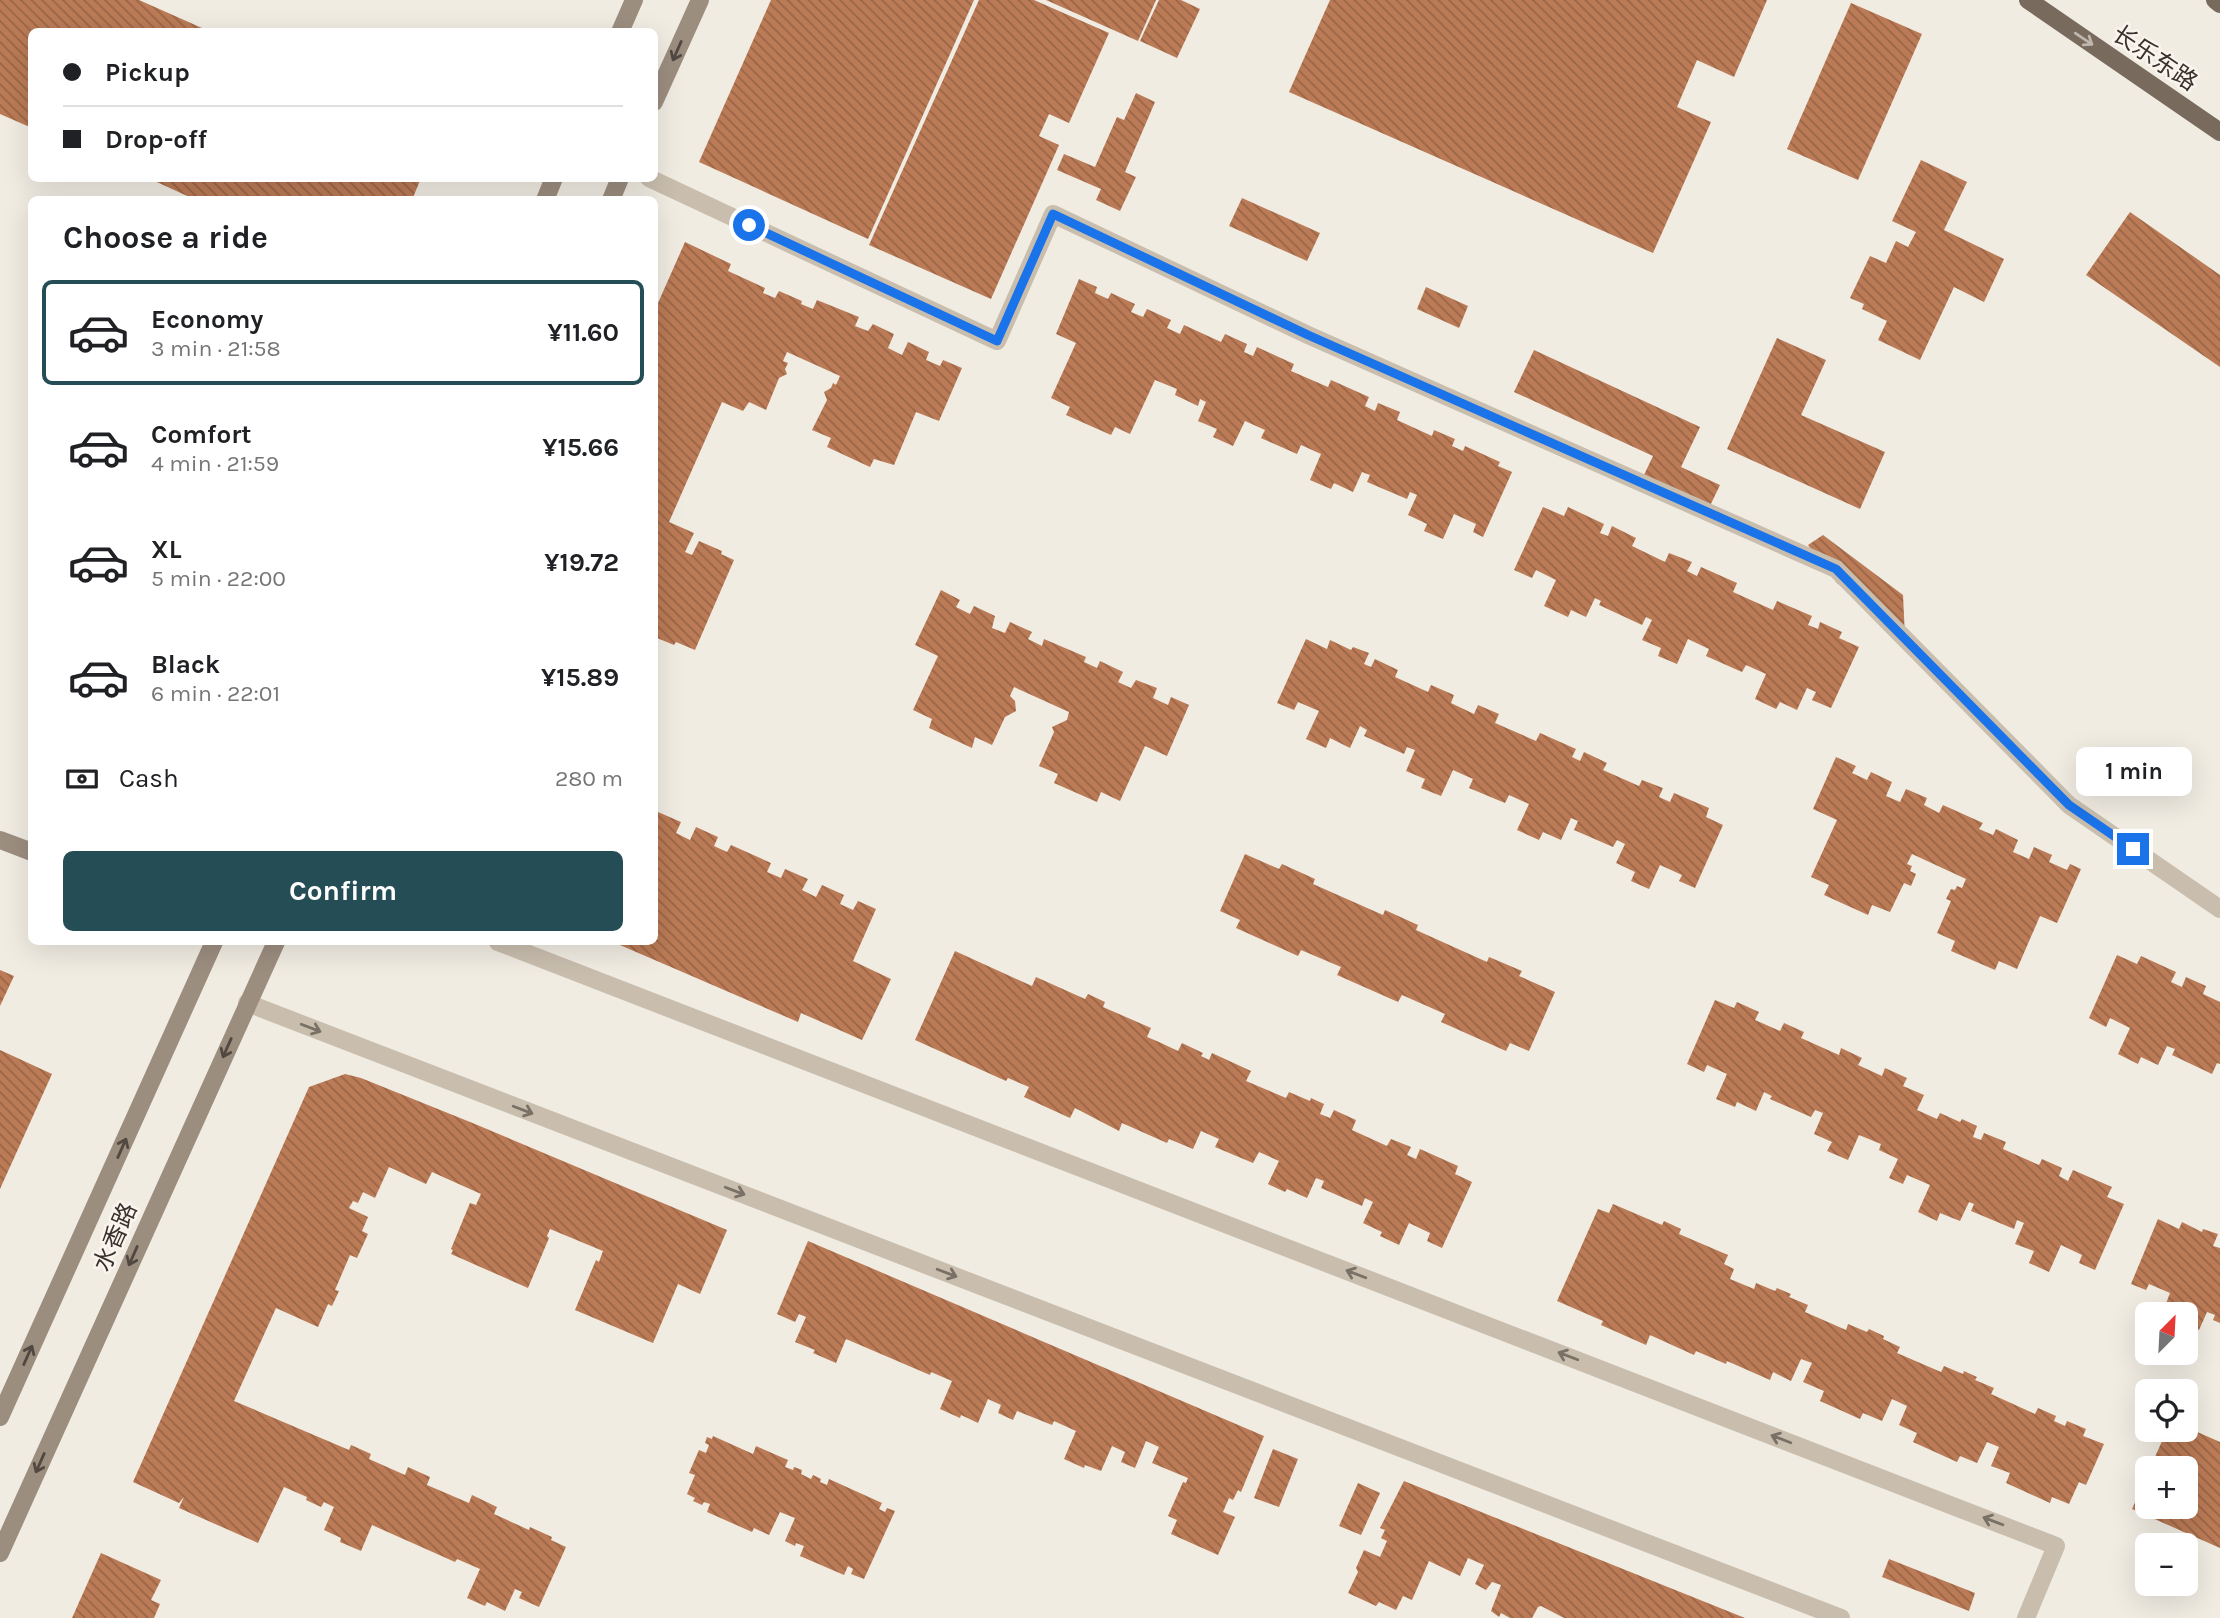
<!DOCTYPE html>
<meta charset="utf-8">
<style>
body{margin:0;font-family:Karla,"Noto Sans SC",sans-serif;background:#f2f2f2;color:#202124;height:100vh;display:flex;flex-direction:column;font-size:26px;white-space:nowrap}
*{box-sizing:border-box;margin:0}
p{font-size:23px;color:#757577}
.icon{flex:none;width:38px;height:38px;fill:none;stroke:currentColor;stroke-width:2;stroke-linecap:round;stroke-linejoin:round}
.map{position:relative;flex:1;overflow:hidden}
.panel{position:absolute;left:28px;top:196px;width:630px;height:749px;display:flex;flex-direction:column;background:#fff;border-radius:10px;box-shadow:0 7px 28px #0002}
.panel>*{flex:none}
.hud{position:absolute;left:28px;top:28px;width:630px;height:154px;border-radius:10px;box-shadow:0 7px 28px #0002;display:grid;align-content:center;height:154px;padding:0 35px;background:#fff}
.needle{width:46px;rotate:24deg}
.fabs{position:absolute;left:2135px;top:1302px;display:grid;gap:14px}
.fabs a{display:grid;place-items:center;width:63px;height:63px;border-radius:10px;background:#fff;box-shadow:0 7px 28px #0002;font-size:35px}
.end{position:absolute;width:32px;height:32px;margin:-16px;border:9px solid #1a73e8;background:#fff;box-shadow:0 0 0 4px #fff}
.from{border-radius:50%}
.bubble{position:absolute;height:49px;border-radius:10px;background:#fff;box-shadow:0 7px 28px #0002;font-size:23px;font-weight:700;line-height:49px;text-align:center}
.hud b{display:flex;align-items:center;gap:24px;height:66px;font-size:26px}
.hud b+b{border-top:2px solid #e0e0e0}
.hud i{width:18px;height:18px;background:#202124}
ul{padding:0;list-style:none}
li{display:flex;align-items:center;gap:21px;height:105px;margin:0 14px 10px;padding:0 21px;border:4px solid transparent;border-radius:10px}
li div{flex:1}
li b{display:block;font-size:26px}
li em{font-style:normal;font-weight:700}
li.current{border-color:#254d56}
li>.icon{width:63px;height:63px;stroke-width:1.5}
h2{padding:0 35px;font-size:32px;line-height:84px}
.pay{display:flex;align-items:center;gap:18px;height:77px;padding:0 35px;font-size:26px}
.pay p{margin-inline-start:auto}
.action{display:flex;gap:14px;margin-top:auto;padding:14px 35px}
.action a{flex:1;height:80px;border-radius:10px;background:#254d56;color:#fff;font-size:28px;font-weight:700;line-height:80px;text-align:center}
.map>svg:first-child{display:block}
</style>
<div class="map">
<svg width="2220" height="1618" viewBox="0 0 2220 1618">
<defs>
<pattern id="building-back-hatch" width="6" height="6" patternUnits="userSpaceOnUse" patternTransform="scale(1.75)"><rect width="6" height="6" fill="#bb7b56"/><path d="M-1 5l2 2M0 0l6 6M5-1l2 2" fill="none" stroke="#996547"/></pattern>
</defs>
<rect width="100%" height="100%" fill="#f1ece2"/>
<g fill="url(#building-back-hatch)">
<path d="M0,0H139L211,32H32V128L0,114Z"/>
<path d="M771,0H974L868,239L699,162Z"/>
<path d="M979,0H1034L1109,33L1069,123L1049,114L1039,136L1059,145L991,299L869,245Z"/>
<path d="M1046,0H1156L1138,41Z"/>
<path d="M1159,0H1181L1200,9L1177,58L1140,41Z"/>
<path d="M1330,0H1767L1734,77L1697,60L1677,107L1711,122L1653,253L1289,92Z"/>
<path d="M1851,3L1922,34L1858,180L1787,149Z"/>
<path d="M1136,93L1155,102L1125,172L1136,177L1120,211L1096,200L1101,189L1057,170L1064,154L1095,167L1117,117L1124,120Z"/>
<path d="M1921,160L1967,182L1944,230L2004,259L1984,302L1954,287L1920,360L1878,340L1887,321L1862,309L1864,304L1850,298L1870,256L1886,263L1896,241L1908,247L1916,232L1892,221Z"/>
<path d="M148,178H421L412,200H381L376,197L375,200H196Z"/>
<path d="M1242,198L1320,233L1307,261L1229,226Z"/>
<path d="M2130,212L2220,275V367L2086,275Z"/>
<path d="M685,242L731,264L728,271L765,288L763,293L775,298L779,291L802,301L801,304L813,309L817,300L859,317L855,326L868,331L873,324L894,334L888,348L902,355L908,342L929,352L926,360L940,366L943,360L962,368L939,421L916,412L894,465L874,459L870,467L827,447L831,438L812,430L827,400L824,392L831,388L833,383L836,385L840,376L787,352L783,361L788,363L785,369L787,374L779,378L766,410L749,402L743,411L722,402L669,522L694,533L685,552L692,555L699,541L722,551L721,554L734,560L695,650L676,642L674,645L657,638L654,645V312Z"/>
<path d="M1079,279L1097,287L1095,293L1108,299L1111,293L1135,304L1131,312L1143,317L1147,309L1171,320L1167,328L1180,334L1184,325L1221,342L1225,334L1247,344L1244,352L1253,356L1257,347L1294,364L1291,371L1328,387L1331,380L1369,397L1365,406L1375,411L1378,403L1400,412L1397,420L1432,436L1434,430L1455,439L1452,446L1463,451L1465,446L1500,462L1498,466L1512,472L1483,537L1473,532L1476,524L1454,514L1443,539L1424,531L1427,524L1408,515L1417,495L1410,492L1407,499L1367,482L1370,475L1362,472L1353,492L1334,483L1331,489L1310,480L1321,454L1301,445L1297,454L1261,438L1265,430L1245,421L1233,446L1213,437L1217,429L1198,421L1206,402L1200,399L1198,406L1175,395L1177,389L1155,380L1130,434L1115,427L1111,435L1066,415L1070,407L1051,398L1076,343L1056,334Z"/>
<path d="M1426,287L1468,306L1459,328L1417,309Z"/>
<path d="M1777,338L1826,360L1801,415L1885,452L1860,509L1727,449Z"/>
<path d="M1534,350L1700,427L1681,467L1720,485L1709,508L1643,477L1653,456L1514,392Z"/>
<path d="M1543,507L1564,516L1568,507L1604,524L1600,533L1608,536L1612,526L1636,538L1632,546L1665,562L1669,553L1692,562L1687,571L1697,576L1701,567L1737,583L1733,592L1773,610L1777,601L1812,616L1808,625L1818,629L1820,622L1842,632L1839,638L1859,647L1831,708L1812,700L1816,692L1807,688L1797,710L1780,702L1776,709L1755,699L1766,674L1746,665L1742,672L1706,656L1709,649L1688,639L1677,664L1658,656L1661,648L1642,640L1652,620L1646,617L1642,625L1599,605L1601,601L1595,598L1586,617L1571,610L1568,617L1544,606L1556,580L1536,570L1532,578L1514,570Z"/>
<path d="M1823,535L1903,595L1905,637L1837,583L1808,545Z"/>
<path d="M941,590L960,600L956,607L970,614L974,606L995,616L992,628L1005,633L1010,622L1032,632L1028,639L1042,646L1044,639L1086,657L1084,662L1097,668L1100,661L1123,672L1118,682L1131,688L1136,680L1157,688L1153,698L1168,705L1171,697L1189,705L1167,756L1145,746L1120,801L1101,792L1097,802L1054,783L1058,774L1039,766L1054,732L1052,727L1067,720L1069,712L1014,687L1010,696L1015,701L1016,711L1005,717L992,745L975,737L972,748L929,728L932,719L913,710L938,656L915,645Z"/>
<path d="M1306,639L1327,649L1330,640L1351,650L1353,647L1369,653L1364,664L1371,667L1375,659L1398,670L1395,677L1428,692L1431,685L1454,695L1451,703L1474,714L1478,705L1499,714L1495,723L1536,741L1540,733L1576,749L1572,757L1580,761L1584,752L1607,763L1603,770L1639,786L1642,780L1663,788L1659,797L1670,802L1674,793L1709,808L1706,817L1723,825L1695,888L1679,881L1682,875L1660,865L1649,889L1631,881L1635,872L1616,863L1625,844L1617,840L1613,847L1574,830L1578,821L1571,818L1561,840L1543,832L1539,840L1517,830L1529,804L1509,795L1505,803L1469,788L1473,779L1453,770L1441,796L1421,788L1425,779L1406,771L1415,750L1407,747L1404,754L1364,736L1367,730L1360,726L1350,748L1330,738L1326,748L1306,739L1319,711L1298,702L1294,710L1277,703Z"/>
<path d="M1836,757L1856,766L1852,773L1867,780L1871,772L1892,782L1886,796L1900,802L1906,789L1927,798L1924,805L1939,813L1943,805L1983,823L1979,829L1993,835L1996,829L2018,840L2013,852L2029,859L2034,847L2052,855L2049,862L2067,870L2070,864L2081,869L2057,923L2040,916L2017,969L1999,961L1995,970L1951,951L1955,941L1937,933L1951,901L1946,899L1951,889L1955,890L1957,886L1962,888L1966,879L1912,854L1907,864L1912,866L1910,871L1916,874L1911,886L1904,883L1890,912L1872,905L1868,915L1824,895L1829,885L1811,877L1837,820L1813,809Z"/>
<path d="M658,812L681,822L676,833L690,840L696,827L718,837L714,846L727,852L731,845L771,863L767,872L781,878L785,869L808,879L802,890L816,897L822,885L844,895L840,904L853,910L858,901L876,909L853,961L891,979L862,1040L801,1013L798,1022L613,942H654V821Z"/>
<path d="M1245,854L1279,869L1282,864L1315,879L1313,884L1383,915L1385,910L1418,925L1416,930L1487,962L1489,957L1522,971L1519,976L1555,992L1529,1051L1510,1043L1506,1051L1441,1022L1445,1014L1402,995L1398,1002L1337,975L1341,967L1301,950L1298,956L1236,928L1240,920L1220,911Z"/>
<path d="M955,951L1032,986L1036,977L1085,999L1088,994L1105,1002L1103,1007L1151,1028L1147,1037L1159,1042L1178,1051L1182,1043L1203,1053L1201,1056L1209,1060L1212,1053L1251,1071L1246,1081L1286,1098L1289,1092L1310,1101L1311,1098L1324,1104L1320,1114L1330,1118L1334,1110L1356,1120L1352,1130L1387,1146L1391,1139L1411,1147L1407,1155L1416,1159L1420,1149L1458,1166L1455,1174L1472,1182L1442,1248L1427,1241L1430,1233L1409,1223L1399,1245L1380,1236L1382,1232L1363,1223L1373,1202L1365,1198L1362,1206L1321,1188L1324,1181L1316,1178L1307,1198L1287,1189L1285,1192L1268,1184L1279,1161L1259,1152L1253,1163L1215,1147L1219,1139L1201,1131L1193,1149L1169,1139L1167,1143L1122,1123L1119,1131L1075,1108L1070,1118L1024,1097L1029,1087L1008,1078L1006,1081L915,1040Z"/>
<path d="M2117,955L2137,964L2141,956L2176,972L2171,982L2182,987L2186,977L2206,986L2203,994L2220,1002V1064L2217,1063L2212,1074L2172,1055L2175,1049L2167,1046L2158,1065L2141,1057L2138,1064L2118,1054L2130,1028L2110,1018L2106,1027L2089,1018Z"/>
<path d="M0,970L14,976L0,1006Z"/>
<path d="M1715,1000L1734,1008L1737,1002L1759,1012L1755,1020L1780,1031L1784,1023L1804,1032L1801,1038L1839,1055L1841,1048L1862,1058L1858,1065L1882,1076L1885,1068L1907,1078L1903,1086L1924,1095L1917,1110L1937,1119L1940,1113L1960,1122L1962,1119L1977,1126L1973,1137L1981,1140L1984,1133L2006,1142L2003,1149L2039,1165L2042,1159L2062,1168L2059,1176L2068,1181L2073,1170L2112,1187L2107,1197L2124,1204L2095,1270L2079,1263L2082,1255L2061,1245L2049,1272L2029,1263L2034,1251L2015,1244L2024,1223L2017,1220L2014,1229L1971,1211L1974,1204L1969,1202L1960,1221L1940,1213L1937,1221L1918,1212L1930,1185L1907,1175L1903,1184L1889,1178L1898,1159L1879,1150L1881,1144L1859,1135L1848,1160L1827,1151L1832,1142L1814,1134L1823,1113L1815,1110L1811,1117L1770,1099L1772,1096L1764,1092L1756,1111L1737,1102L1735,1107L1716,1099L1727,1074L1707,1065L1704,1072L1687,1064Z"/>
<path d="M0,1050L52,1074L0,1189Z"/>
<path d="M345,1074L361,1078L475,1124L727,1230L700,1294L678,1284L653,1343L575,1310L596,1260L599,1262L603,1251L550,1229L547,1236L549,1238L528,1288L451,1254L453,1250L451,1249L470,1203L476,1205L481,1194L432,1172L426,1184L389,1167L375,1198L363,1192L358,1203L353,1201L349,1208L368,1217L362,1231L368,1234L357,1258L350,1255L335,1290L339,1291L332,1306L328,1304L318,1327L276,1308L234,1401L349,1450L351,1445L371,1454L369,1459L405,1475L408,1467L430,1477L427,1485L469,1503L472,1495L497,1507L494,1514L529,1530L530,1527L552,1537L551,1540L566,1547L539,1607L519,1598L522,1592L515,1589L505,1611L487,1602L485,1606L467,1598L480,1569L457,1559L455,1562L372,1525L361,1551L340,1542L341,1538L324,1530L334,1507L324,1502L321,1507L306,1500L307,1497L284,1487L258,1543L179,1508L184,1497L179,1503L133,1482L309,1087Z"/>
<path d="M1613,1204L1662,1225L1664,1221L1681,1229L1679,1234L1728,1255L1724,1264L1734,1269L1730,1279L1754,1289L1756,1283L1775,1291L1777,1288L1791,1294L1789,1297L1808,1305L1805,1312L1846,1330L1848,1324L1867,1332L1869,1329L1884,1336L1883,1339L1900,1347L1897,1353L1941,1372L1944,1366L1963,1374L1964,1371L1977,1377L1975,1380L1994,1388L1991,1394L2035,1414L2038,1408L2056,1416L2054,1421L2065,1426L2067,1421L2086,1429L2083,1436L2104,1444L2086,1485L2079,1482L2069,1504L2052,1497L2050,1503L2006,1483L2010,1473L1991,1466L1999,1447L1987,1442L1977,1463L1960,1456L1957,1462L1913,1442L1917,1433L1899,1425L1907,1406L1892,1399L1882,1421L1863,1413L1860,1419L1820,1401L1824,1391L1803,1382L1812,1363L1801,1359L1791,1381L1773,1372L1770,1380L1727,1361L1726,1364L1696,1351L1694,1355L1650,1335L1646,1345L1601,1325L1603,1321L1557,1301L1598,1209L1609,1213Z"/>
<path d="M2158,1219L2179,1229L2182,1222L2202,1232L2203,1229L2218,1234L2213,1246L2220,1248V1323L2213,1320L2215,1315L2207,1312L2199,1330L2186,1324V1314H2162L2170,1293L2149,1284L2146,1290L2131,1284Z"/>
<path d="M808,1241L1264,1436L1241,1492L1238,1490L1233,1500L1229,1498L1223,1512L1235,1517L1218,1555L1171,1534L1177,1520L1168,1516L1183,1482L1186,1483L1188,1478L1152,1463L1159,1447L1146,1441L1135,1468L1121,1462L1125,1452L1112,1446L1101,1471L1085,1465L1084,1468L1064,1459L1076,1431L1054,1421L1052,1425L1017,1411L1013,1420L998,1413L1001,1405L988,1399L978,1423L961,1415L960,1418L940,1409L952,1381L931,1372L930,1375L846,1339L836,1363L813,1353L815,1350L795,1342L806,1317L799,1314L795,1322L777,1314Z"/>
<path d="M2186,1427L2220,1442V1548L2132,1509L2147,1476V1507H2186V1468H2150L2167,1430H2186Z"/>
<path d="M713,1436L753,1454L756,1446L788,1460L785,1467L793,1470L794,1467L802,1470L801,1474L811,1479L813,1475L821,1479L820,1482L827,1485L829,1479L882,1503L879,1509L885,1512L887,1508L895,1511L864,1579L851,1574L853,1569L848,1566L844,1575L800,1556L804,1546L796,1543L795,1546L785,1541L795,1518L780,1512L769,1535L754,1528L752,1532L707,1512L710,1504L704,1502L702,1505L693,1501L695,1498L687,1494L695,1475L689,1473L699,1450L706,1453L709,1445L705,1443L707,1437L712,1439Z"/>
<path d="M1273,1449L1298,1459L1279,1507L1254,1498Z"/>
<path d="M1404,1481L1745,1618H1564L1541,1606L1538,1607L1532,1618H1510L1501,1613L1499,1617L1491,1611L1501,1585L1492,1582L1486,1590L1475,1584L1484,1565L1468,1558L1460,1576L1429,1561L1412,1600L1403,1596L1396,1610L1379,1602L1376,1606L1348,1593L1358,1572L1356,1568L1364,1550L1380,1557L1387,1541L1381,1538L1385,1530L1380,1528Z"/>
<path d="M1358,1483L1380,1493L1361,1535L1339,1526Z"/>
<path d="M101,1553L161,1580L151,1600L160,1604L154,1618H72Z"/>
<path d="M1889,1559L1975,1593L1969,1611L1882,1577Z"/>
</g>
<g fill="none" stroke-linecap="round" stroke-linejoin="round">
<g stroke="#c9beae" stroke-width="18">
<path d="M649,178L997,341L1053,214L1308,335L1836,569L2069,805L2220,909"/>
<path d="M498,942L2056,1546L2026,1618"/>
<path d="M247,1003L1841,1618"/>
</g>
<g stroke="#9c8e7f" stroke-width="18">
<path d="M620,32L634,0"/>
<path d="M654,102L700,0"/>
<path d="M545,200L554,178"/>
<path d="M611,200L620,178"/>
<path d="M0,840L32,852"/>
<path d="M0,1417L214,942"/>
<path d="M0,1553L276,942"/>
</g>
<g stroke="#796a5e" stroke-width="18">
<path d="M2028,0L2220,132"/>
<path d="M2215,0L2220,4"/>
</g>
</g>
<defs><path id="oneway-shaft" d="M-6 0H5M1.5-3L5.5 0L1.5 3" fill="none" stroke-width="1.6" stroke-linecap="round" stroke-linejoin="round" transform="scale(1.75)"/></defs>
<use stroke="#bfb6ad" href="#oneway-shaft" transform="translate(2084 39) rotate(34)"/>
<g stroke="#514841">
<use href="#oneway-shaft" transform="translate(677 51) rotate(114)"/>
<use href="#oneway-shaft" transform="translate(227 1048) rotate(114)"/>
<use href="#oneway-shaft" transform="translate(122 1148) rotate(-66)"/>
<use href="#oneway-shaft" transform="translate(133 1256) rotate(114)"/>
<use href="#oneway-shaft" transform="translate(28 1355) rotate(-66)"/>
<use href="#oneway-shaft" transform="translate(40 1463) rotate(114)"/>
</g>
<g stroke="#797066">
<use href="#oneway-shaft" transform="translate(311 1028) rotate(21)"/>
<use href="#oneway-shaft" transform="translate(523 1110) rotate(21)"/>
<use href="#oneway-shaft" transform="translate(735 1191) rotate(21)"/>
<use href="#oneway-shaft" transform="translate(947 1273) rotate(21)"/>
<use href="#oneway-shaft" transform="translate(1356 1274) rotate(-159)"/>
<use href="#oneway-shaft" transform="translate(1568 1356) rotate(-159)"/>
<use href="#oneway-shaft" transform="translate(1781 1439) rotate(-159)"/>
<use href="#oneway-shaft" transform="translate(1993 1521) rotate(-159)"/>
</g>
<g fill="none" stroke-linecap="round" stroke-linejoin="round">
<path stroke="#1a73e8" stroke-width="9" d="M749,225L997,341L1053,214L1308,335L1836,569L2069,805L2133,849"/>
</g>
<g text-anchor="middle" stroke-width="5" stroke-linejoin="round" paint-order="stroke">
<g font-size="24" fill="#38312c" stroke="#f9f5ee">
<text transform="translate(2155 58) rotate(34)" y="8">长乐东路</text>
<text transform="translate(115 1237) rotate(-66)" y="8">水香路</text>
</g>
</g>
</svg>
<div class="fabs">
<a><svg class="needle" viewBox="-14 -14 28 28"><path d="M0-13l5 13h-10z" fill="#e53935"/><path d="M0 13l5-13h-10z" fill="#757577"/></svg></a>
<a><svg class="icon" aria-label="locate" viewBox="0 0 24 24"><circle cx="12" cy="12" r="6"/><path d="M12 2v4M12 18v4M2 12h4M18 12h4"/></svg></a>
<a>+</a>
<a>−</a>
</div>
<i class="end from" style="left:749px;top:225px"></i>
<i class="end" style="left:2133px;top:849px"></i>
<div class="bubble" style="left:2076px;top:747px;width:116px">1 min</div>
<div class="hud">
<b><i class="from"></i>Pickup</b>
<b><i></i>Drop-off</b>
</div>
<section class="panel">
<h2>Choose a ride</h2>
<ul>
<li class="current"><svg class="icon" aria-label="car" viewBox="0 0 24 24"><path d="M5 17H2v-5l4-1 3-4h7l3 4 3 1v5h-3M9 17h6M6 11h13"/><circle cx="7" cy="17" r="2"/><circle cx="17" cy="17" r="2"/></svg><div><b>Economy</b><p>3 min · 21:58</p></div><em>¥11.60</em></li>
<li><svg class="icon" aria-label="car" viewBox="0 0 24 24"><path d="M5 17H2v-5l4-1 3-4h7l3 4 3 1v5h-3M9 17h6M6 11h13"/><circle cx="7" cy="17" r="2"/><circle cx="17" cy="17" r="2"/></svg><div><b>Comfort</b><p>4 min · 21:59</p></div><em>¥15.66</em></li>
<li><svg class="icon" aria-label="car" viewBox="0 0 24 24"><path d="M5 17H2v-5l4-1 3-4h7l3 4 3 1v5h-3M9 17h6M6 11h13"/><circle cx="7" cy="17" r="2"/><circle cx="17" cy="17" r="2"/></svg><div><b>XL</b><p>5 min · 22:00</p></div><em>¥19.72</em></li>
<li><svg class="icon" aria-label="car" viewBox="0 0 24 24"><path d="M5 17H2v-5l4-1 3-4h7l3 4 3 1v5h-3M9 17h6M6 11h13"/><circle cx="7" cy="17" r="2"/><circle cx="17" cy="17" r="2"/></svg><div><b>Black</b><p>6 min · 22:01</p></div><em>¥15.89</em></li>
</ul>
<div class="pay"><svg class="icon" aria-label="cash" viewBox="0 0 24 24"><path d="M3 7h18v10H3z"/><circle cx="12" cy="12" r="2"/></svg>Cash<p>280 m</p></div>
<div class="action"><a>Confirm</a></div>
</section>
</div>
